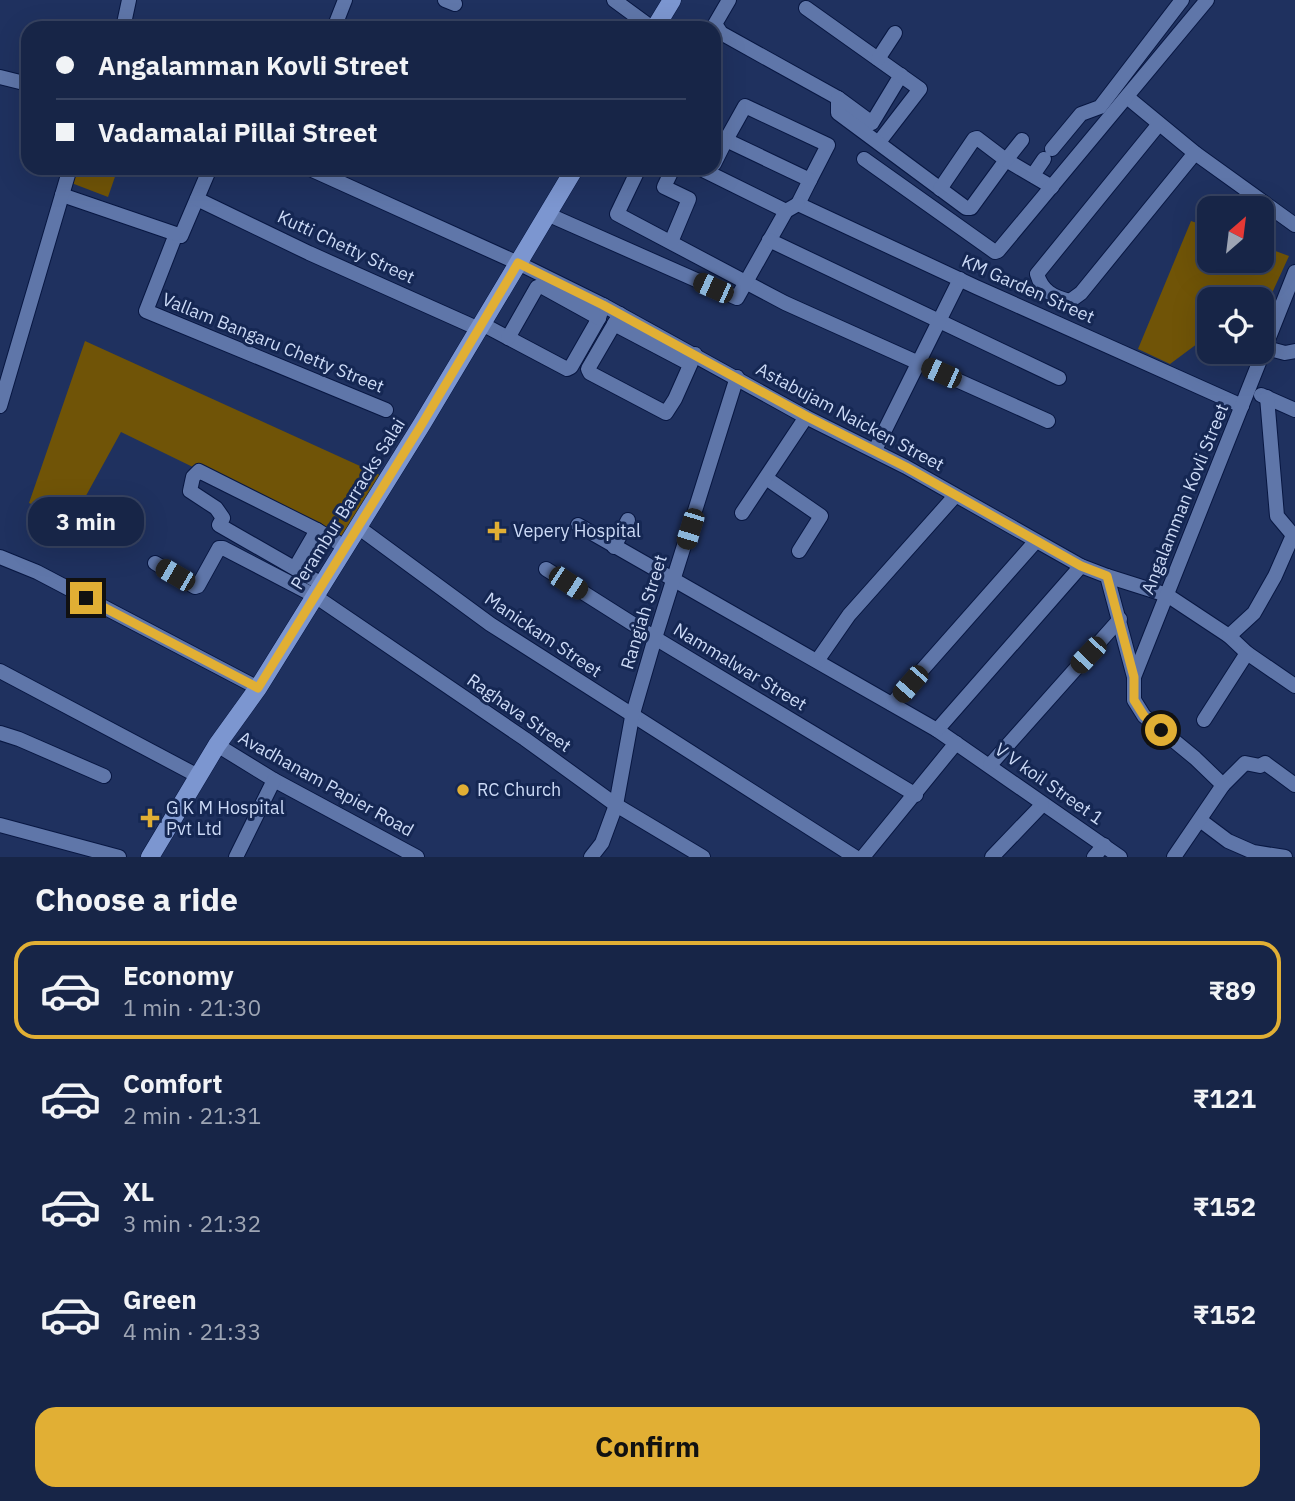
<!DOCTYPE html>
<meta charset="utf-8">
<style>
body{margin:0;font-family:"IBM Plex Sans",sans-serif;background:#202d4e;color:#f1f3f6;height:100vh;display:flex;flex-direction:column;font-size:26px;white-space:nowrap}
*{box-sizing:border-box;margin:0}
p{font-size:23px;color:#9ea5b4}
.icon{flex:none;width:38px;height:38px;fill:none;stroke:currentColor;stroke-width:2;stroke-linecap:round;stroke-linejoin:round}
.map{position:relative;height:857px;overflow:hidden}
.sheet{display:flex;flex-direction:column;background:#172547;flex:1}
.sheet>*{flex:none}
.top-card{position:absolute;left:21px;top:21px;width:700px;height:154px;border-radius:21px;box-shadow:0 7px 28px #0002,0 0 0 2px #364260;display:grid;align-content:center;height:154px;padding:0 35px;background:#172547}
.needle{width:46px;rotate:28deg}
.tools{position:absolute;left:1197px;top:196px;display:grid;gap:14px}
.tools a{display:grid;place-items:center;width:77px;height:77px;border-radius:14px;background:#172547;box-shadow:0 7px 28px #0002,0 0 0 2px #364260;font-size:35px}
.end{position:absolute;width:32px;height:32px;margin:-16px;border:9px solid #e1af34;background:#111;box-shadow:0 0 0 4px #111}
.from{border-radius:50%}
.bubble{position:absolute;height:49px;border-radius:21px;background:#172547;box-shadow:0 7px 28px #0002,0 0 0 2px #364260;font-size:23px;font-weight:800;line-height:49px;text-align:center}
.car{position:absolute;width:21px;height:42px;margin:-21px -10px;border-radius:9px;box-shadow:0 0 5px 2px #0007;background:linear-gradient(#222 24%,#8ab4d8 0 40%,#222 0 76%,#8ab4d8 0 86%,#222 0)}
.top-card b{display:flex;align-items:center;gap:24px;height:66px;font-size:26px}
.top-card b+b{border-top:2px solid #364260}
.top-card i{width:18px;height:18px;background:#f1f3f6}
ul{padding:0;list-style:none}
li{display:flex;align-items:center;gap:21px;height:98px;margin:0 14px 10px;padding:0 21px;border:4px solid transparent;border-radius:21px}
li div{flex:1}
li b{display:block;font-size:26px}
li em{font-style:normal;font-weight:800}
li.active{border-color:#e1af34}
li>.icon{width:63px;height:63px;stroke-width:1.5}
h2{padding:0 35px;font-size:32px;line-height:84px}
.action{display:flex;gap:14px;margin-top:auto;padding:14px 35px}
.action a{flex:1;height:80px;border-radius:21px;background:#e1af34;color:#111;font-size:28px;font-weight:800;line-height:80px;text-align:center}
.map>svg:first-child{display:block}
</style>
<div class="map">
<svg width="1295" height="857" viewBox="0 0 1295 857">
<rect width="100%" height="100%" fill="#1f315f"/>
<g fill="#705407">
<path d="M67,168H118L108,197L61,179Z"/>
<path d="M1191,221L1209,227V261H1262V246L1289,256L1262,315V299H1209V335L1170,364L1138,349Z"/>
<path d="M85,341L382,476L339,545L199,470L121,432L71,523L29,503Z"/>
</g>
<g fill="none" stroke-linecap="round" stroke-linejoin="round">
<g stroke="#081742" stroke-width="16">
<g id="minor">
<path d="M445,0L455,4"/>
<path d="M614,0L652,28"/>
<path d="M729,0L715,24L721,33L838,98L872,123L901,75"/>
<path d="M806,8L920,89L879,142"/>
<path d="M123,28L129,0"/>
<path d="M334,28L345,0"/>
<path d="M878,59L895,33"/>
<path d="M0,77L28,84"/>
<path d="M1127,97L1195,153L1295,225"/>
<path d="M838,98V113L966,208H971L1006,160L1052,187"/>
<path d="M1159,124L1037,274C1042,291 1053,297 1070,301L1081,293L1195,153"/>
<path d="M726,140L745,106L828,145L810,180"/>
<path d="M1052,149L1081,114L1100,107L1182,0"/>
<path d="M864,159L995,252L998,251L1207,0"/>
<path d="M714,164L726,140L810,180L798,204"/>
<path d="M210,168L181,236L176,234L146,311L386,410"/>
<path d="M308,168L518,263L603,305L806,417L906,467L1081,566L1107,576L1134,677"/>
<path d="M639,168L617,214L785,303L1048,421"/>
<path d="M699,168L786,211"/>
<path d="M1033,175L1044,159"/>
<path d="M940,189L974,139L977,138L1006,160L1022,140"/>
<path d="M62,195L176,234"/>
<path d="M197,199L309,253L479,329"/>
<path d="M798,204L976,287L1242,406"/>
<path d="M547,214L737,298L786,211L798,204"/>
<path d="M769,240L1059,378"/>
<path d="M671,242L689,199L664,187L673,168"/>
<path d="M620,314L588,369L590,373L666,413L675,399L695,354"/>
<path d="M482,324L567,369L571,367L599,318L603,305"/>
<path d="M614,324L690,364"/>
<path d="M508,338L537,287L541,286L599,318"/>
<path d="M1266,348L1285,353L1295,351"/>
<path d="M1261,395L1295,410"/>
<path d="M0,406L70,168"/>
<path d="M875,450L960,279"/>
<path d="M766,478L821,516L799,551"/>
<path d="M742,513L806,417"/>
<path d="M578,525L937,730L1120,857"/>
<path d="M358,527L490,624L855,857"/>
<path d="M317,530L199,471L193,477L190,491L216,508L223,518L219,525L322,584"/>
<path d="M614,547L628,520"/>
<path d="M0,557L37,572L258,688"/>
<path d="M155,563L195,587L198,586L219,548H223L315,596L525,739L616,805L703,857"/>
<path d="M295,568L317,530L345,547"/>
<path d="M546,569L655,638L916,795"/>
<path d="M1107,576L1167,595L1229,636L1247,653L1295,686"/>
<path d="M1229,636L1254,613L1275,576L1293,535L1277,516L1267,397"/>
<path d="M817,661L849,615L955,496"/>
<path d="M0,671L198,776"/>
<path d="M892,704L1036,541"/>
<path d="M1204,720L1247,653"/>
<path d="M937,730L1081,566"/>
<path d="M0,733L19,739L104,776"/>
<path d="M217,745L274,780L417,857"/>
<path d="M990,765L1120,619"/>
<path d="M1223,785L1245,763L1260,766L1265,763L1295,785"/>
<path d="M1200,820L1228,841L1253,852L1285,857"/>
<path d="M0,825L119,857"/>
<path d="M236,857L274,780"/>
<path d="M591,857L602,843L616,805L632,717L655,638L737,377"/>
<path d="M863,857L956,743"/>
<path d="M992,857L1042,805"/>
<path d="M1094,857L1104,845"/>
<path d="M1174,857L1223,785L1195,758L1144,716L1134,700V677L1295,272"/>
</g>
</g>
<g stroke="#081742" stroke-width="19">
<g id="major">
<path d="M655,28L672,0"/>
<path d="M150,857L217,745L258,688L422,424L575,168"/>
</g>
</g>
<use href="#minor" stroke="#5f76a9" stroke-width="14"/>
<use href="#major" stroke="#7c96d0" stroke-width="18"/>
</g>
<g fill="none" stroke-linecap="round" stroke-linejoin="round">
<path stroke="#e1af34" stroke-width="9" d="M86,598L258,688L422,424L518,263L603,305L806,416L906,467L1081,566L1107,576L1134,677V700L1144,716L1161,730"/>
</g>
<g fill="#e1af34" stroke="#152753" stroke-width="2.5">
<path d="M493.5 520.5h7v7h7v7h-7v7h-7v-7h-7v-7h7z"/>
<circle cx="463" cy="790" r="7"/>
<path d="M146.5 807.5h7v7h7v7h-7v7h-7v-7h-7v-7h7z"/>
</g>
<g text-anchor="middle" stroke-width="6" stroke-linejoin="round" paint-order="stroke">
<g font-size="18" fill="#ccdaf6" stroke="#152753">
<text transform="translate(346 247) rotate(25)" y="6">Kutti Chetty Street</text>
<text transform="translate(1028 289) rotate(24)" y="6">KM Garden Street</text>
<text transform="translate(273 343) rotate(22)" y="6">Vallam Bangaru Chetty Street</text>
<text transform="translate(850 417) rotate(28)" y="6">Astabujam Naicken Street</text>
<text transform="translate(1185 499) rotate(-68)" y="6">Angalamman Kovli Street</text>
<text transform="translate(348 504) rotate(-58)" y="6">Perambur Barracks Salai</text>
<text transform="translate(644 612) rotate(-73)" y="6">Rangiah Street</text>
<text transform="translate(543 635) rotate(34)" y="6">Manickam Street</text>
<text transform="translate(740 667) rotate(31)" y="6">Nammalwar Street</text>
<text transform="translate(519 713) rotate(35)" y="6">Raghava Street</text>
<text transform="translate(326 784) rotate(29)" y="6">Avadhanam Papier Road</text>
<text transform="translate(1049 784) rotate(35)" y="6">V V koil Street 1</text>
</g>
<g font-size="18" fill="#ccdaf6" stroke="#152753" text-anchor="start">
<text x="513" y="537">Vepery Hospital</text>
<text x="477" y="796">RC Church</text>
<text x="166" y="814">G K M Hospital<tspan x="166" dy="21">Pvt Ltd</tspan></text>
</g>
</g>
</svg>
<div class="tools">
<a><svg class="needle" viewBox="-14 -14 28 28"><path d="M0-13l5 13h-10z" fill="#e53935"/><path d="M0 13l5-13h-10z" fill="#9ea5b4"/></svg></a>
<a><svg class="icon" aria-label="locate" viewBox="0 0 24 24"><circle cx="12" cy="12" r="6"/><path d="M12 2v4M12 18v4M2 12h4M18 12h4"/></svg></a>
</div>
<i class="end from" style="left:1161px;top:730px"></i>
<i class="end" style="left:86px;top:598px"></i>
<div class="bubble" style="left:28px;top:497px;width:116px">3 min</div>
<i class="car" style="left:713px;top:288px;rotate:294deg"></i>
<i class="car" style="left:941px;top:373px;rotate:294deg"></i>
<i class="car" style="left:690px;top:529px;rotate:197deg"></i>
<i class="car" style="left:175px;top:575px;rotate:300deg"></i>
<i class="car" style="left:568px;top:583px;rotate:123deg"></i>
<i class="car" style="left:1088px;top:655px;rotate:223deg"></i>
<i class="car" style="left:910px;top:684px;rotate:221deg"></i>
<div class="top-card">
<b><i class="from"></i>Angalamman Kovli Street</b>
<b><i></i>Vadamalai Pillai Street</b>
</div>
</div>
<section class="sheet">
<h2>Choose a ride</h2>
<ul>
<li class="active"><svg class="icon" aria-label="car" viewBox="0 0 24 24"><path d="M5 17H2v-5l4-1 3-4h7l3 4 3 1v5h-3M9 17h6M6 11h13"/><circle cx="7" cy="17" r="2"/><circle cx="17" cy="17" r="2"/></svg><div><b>Economy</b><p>1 min · 21:30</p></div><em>₹89</em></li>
<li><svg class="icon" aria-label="car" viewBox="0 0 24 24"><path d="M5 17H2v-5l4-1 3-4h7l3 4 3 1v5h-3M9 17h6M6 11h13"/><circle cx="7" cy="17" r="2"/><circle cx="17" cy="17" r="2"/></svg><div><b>Comfort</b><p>2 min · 21:31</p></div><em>₹121</em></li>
<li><svg class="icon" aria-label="car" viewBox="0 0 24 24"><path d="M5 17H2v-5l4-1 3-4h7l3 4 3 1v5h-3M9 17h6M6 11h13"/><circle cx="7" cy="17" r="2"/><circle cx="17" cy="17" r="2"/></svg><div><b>XL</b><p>3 min · 21:32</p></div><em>₹152</em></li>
<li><svg class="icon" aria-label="car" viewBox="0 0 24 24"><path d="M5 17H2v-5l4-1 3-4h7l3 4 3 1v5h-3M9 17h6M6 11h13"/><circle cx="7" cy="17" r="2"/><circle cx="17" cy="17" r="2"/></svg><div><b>Green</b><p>4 min · 21:33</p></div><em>₹152</em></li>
</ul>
<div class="action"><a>Confirm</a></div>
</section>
